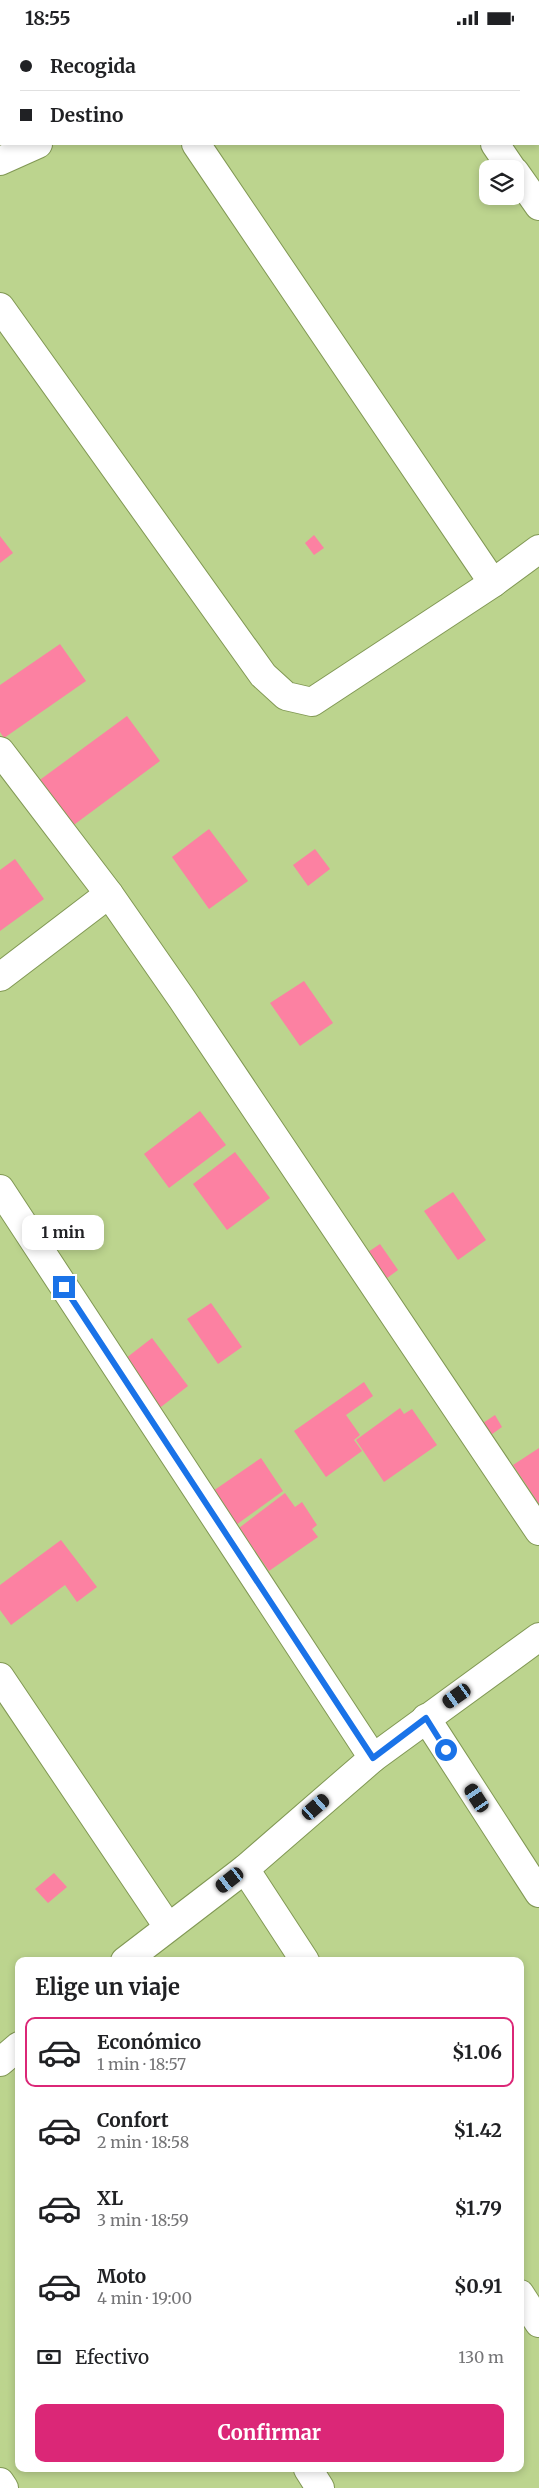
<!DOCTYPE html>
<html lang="es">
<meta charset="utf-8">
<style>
body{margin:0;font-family:Merriweather,serif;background:#f2f2f2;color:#202124;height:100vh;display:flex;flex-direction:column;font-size:19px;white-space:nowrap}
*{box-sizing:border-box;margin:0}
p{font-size:16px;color:#757577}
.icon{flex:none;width:28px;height:28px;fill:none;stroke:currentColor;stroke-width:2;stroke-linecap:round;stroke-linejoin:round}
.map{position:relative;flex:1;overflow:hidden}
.side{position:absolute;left:15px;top:1922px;width:509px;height:515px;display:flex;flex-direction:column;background:#fff;border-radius:10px;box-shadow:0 2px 8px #0003}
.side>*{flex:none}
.banner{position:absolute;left:0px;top:0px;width:540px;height:110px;box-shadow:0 2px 8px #0003;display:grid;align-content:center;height:110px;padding:0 20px;background:#fff}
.fabs{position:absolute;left:479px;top:125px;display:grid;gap:10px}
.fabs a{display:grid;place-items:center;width:45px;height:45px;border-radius:10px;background:#fff;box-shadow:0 2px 8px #0003;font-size:25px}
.end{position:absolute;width:22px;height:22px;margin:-11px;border:6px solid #1a73e8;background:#fff;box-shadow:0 0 0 2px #fff}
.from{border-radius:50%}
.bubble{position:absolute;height:35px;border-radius:10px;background:#fff;box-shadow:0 2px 8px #0003;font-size:16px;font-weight:700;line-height:35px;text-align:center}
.car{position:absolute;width:15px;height:30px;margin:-15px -8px;border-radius:6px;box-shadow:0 0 4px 1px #0007;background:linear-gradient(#222 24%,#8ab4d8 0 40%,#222 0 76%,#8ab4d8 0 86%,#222 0)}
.banner b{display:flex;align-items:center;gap:18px;height:48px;font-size:19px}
.banner b+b{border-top:1px solid #e0e0e0}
.banner i{width:12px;height:12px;background:#202124}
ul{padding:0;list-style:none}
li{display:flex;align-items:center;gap:15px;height:70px;margin:0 10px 8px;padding:0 10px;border:2px solid transparent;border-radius:10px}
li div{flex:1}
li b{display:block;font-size:19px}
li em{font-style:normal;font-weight:700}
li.current{border-color:#db2777}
li>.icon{width:45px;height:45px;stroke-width:1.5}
h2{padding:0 20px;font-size:22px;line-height:60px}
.pay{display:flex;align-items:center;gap:12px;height:55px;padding:0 20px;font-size:19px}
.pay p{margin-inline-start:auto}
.button{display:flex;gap:10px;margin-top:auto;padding:10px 20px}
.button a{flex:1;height:58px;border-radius:10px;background:#db2777;color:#fff;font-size:20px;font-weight:700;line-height:58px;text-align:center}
.status{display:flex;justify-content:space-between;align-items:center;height:35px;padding:0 25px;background:#fff;direction:ltr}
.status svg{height:14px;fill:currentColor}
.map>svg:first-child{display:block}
</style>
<div class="status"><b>18:55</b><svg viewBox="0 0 49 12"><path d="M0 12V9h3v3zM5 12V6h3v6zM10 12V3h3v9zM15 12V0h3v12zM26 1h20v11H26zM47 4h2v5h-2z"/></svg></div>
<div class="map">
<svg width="539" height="2453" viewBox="0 0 539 2453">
<rect width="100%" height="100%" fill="#bcd48e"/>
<g fill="#fc81a2">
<path d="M314,500L324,513L314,520L305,508Z"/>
<path d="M0,501L13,518L0,528Z"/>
<path d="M60,609L86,646L4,703L0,697V650Z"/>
<path d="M127,681L160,726L71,792L37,747Z"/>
<path d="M209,794L248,846L209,874L172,822Z"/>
<path d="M315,814L330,834L308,851L293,830Z"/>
<path d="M15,824L44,864L0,896V835Z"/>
<path d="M304,946L333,988L300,1011L270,968Z"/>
<path d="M200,1076L226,1110L169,1153L144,1119Z"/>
<path d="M235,1117L270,1163L227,1195L193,1149Z"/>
<path d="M453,1157L486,1205L458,1225L424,1176Z"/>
<path d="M380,1209L398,1235L383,1246L365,1219Z"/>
<path d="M211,1268L242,1312L218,1329L187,1284Z"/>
<path d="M152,1303L188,1351L157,1375L121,1327Z"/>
<path d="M364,1347L373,1361L346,1380L360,1400L354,1405L362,1416L326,1442L294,1396Z"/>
<path d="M400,1373L404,1379L412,1374L437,1410L384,1447L356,1405Z"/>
<path d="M495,1380L502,1392L488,1402L480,1390Z"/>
<path d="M539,1413V1469L513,1430Z"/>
<path d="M261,1423L283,1456L236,1490L213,1456Z"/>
<path d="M285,1458L295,1472L302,1467L317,1490L312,1494L318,1502L269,1536L239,1493Z"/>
<path d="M61,1505L97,1552L77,1567L65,1550L11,1590L0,1575V1550Z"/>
<path d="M54,1838L67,1852L48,1868L35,1854Z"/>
</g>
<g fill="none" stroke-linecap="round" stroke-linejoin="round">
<g stroke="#819854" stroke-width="30">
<g id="minor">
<path d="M418,0V1"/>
<path d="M248,1L250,0"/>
<path d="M196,109L493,548"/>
<path d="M495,109L512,134"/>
<path d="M0,126L38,109"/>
<path d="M515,137L539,171"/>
<path d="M0,272L263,640L286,661L312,667L493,548L539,514"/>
<path d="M0,716L109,859L182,964L539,1496"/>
<path d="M0,942L109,859"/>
<path d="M0,1154L373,1723"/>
<path d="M0,1642L168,1892"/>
<path d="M426,1683L539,1858"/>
<path d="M245,1834L305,1926"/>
<path d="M125,1926L245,1834L373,1723L539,1602"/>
<path d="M0,2027L19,2011"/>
<path d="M520,2259L539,2288"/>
<path d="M308,2434L320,2453"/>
<path d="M0,2447L4,2453"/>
</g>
</g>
<use href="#minor" stroke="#fff" stroke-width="28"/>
</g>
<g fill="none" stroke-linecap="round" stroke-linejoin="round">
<path stroke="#1a73e8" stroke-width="6" d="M64,1252L373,1723L426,1683L446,1715"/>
</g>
</svg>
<div class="fabs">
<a><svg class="icon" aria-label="layers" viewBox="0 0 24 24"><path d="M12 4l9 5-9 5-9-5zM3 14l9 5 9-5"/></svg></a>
</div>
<i class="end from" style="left:446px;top:1715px"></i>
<i class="end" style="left:64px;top:1252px"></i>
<div class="bubble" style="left:22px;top:1180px;width:82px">1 min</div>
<i class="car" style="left:457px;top:1661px;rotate:235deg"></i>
<i class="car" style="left:477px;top:1763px;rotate:327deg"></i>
<i class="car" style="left:316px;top:1772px;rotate:49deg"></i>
<i class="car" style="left:230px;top:1845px;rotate:232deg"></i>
<div class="banner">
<b><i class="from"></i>Recogida</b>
<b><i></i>Destino</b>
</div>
<section class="side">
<h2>Elige un viaje</h2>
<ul>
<li class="current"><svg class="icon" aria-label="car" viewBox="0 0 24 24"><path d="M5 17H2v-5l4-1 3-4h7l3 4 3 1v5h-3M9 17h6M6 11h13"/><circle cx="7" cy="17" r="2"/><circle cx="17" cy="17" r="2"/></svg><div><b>Económico</b><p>1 min · 18:57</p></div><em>$1.06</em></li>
<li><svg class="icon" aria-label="car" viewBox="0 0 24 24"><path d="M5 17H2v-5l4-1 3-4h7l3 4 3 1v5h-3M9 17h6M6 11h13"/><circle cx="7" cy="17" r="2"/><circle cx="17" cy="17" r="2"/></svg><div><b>Confort</b><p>2 min · 18:58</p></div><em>$1.42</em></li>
<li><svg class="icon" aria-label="car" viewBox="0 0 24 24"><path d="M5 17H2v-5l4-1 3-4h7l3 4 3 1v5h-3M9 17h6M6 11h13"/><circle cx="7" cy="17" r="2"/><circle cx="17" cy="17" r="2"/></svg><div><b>XL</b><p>3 min · 18:59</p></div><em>$1.79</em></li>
<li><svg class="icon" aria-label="car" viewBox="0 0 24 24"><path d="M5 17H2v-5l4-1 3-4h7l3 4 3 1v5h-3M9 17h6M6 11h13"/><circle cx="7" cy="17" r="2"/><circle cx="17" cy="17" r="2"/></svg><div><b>Moto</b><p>4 min · 19:00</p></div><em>$0.91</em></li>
</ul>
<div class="pay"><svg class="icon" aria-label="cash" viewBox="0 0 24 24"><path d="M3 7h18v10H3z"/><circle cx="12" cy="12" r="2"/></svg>Efectivo<p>130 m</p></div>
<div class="button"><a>Confirmar</a></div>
</section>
</div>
